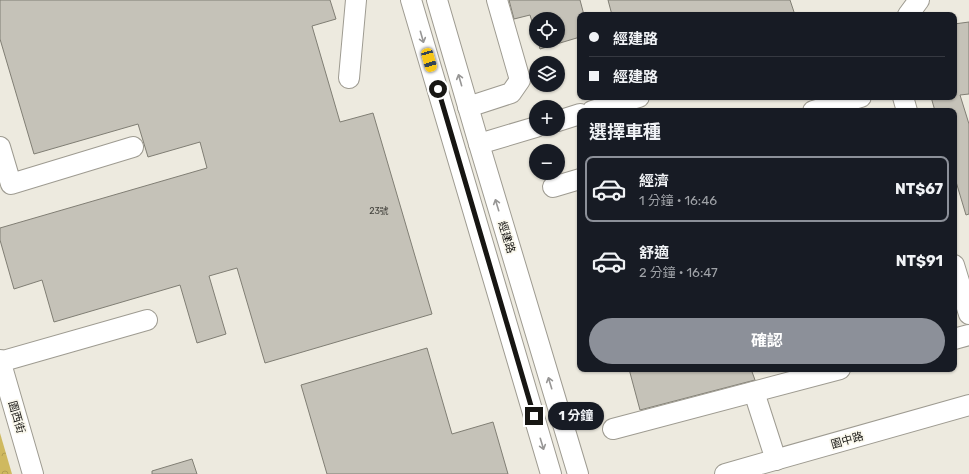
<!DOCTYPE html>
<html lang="zh-TW">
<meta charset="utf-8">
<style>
body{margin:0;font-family:Rubik,"Noto Sans TC",sans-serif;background:#20242c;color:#f1f3f6;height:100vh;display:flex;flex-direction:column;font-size:15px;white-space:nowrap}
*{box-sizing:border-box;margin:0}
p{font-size:13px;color:#9ea1a6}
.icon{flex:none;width:22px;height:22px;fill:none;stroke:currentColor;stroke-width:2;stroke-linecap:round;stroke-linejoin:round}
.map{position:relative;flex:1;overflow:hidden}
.side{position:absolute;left:577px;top:108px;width:380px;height:264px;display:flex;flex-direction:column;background:#171b24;border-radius:8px;box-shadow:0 1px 3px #0004}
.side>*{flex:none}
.top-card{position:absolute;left:577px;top:12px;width:380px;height:88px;border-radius:8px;box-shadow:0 1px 3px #0004;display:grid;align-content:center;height:88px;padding:0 12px;background:#171b24}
.controls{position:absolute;left:529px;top:12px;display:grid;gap:8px}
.controls a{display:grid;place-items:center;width:36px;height:36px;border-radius:50%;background:#171b24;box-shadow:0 1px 3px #0004;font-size:20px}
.end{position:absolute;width:18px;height:18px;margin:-9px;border:5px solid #171613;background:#fff;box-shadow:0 0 0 2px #fff}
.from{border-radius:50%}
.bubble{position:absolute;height:28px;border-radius:14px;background:#171b24;box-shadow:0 1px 3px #0004;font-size:13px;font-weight:700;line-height:28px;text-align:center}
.car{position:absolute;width:12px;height:24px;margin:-12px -6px;border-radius:5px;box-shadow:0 0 3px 1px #0007;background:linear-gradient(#f5c518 24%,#345 0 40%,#f5c518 0 76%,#345 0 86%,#f5c518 0)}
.top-card b{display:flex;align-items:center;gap:14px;height:38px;font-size:15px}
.top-card b+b{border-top:1px solid #363941}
.top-card i{width:10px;height:10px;background:#f1f3f6}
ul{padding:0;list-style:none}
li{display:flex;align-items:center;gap:12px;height:66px;margin:0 8px 6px;padding:0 4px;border:2px solid transparent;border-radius:8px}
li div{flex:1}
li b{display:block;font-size:15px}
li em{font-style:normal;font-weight:700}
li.on{border-color:#8c9099}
li>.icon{width:36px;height:36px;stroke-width:1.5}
h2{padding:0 12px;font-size:18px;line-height:48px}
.primary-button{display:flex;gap:8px;margin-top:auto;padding:8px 12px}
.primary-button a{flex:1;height:46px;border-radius:24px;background:#8c9099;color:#fff;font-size:16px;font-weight:700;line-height:46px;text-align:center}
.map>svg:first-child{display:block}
</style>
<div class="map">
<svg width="969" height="474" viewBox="0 0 969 474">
<defs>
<pattern id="forest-crowns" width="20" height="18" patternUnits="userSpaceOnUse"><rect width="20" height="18" fill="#cfb95f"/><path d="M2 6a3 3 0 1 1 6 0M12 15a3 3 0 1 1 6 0" fill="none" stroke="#b19e52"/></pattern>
</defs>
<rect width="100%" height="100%" fill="#edeadf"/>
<path fill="url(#forest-crowns)" d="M0,433L12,474H0Z"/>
<g fill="#c5c2b8" stroke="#807e74">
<path d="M0,0H330L336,19L312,26L340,122L373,113L432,314L265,363L237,268L209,276L226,334L197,343L180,285L54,322L42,280L14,289L0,240V228L207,168L200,142L148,157L138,124L34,154L0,39Z"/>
<path d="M509,0H580L584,15H580V37L540,49L538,41H558V19H536V35L530,15L514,19Z"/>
<path d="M608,0H790L795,15H612Z"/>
<path d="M969,22V94L960,95L969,124V214L966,215L954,175V111H935L931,97H954V24Z"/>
<path d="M427,348L452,434L493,422L508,474H327L301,385Z"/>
<path d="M629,369H751L755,380L640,410Z"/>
<path d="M192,459L197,474H152V471Z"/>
</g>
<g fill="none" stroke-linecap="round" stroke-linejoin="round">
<g stroke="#9e9b91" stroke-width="22">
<g id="minor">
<path d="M411,0L551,474"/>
<path d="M437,0L479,144L578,474"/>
<path d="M908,15L919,0"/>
<path d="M349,78L356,0"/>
<path d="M903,97L907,111"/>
<path d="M468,107L511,93L520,80L497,0"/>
<path d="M592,111L639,97"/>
<path d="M813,111L861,97"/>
<path d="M558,121L580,114"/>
<path d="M479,144L536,127"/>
<path d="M0,147L11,184L133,147"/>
<path d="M553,187L580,179"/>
<path d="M954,265L969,314"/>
<path d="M954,339L969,335"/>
<path d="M0,360L33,474"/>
<path d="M0,362L147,320"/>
<path d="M754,392L776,460"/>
<path d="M613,429L840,369"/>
<path d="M725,474L969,405"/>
</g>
</g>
<use href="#minor" stroke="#fff" stroke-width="20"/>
</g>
<defs><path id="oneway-shaft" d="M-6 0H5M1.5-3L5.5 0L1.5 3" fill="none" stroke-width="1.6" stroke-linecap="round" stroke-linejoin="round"/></defs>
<g stroke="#979695">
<use href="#oneway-shaft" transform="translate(422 37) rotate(74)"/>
<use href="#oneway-shaft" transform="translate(460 80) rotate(-106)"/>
<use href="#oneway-shaft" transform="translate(497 205) rotate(-107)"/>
<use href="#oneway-shaft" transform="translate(550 383) rotate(-107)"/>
<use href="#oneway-shaft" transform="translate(542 444) rotate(73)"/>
</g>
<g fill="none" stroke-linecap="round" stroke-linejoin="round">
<path stroke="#171613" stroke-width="5" d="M438,89L534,416"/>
</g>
<g text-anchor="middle" stroke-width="3.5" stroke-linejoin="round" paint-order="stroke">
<g font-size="9" fill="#42413c">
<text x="379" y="214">23號</text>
</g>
<g font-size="11" fill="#171613" stroke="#faf8ed">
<text transform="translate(507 237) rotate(73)" y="4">經建路</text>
<text transform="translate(17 417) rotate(74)" y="4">園西街</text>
<text transform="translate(847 440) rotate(-16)" y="4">園中路</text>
</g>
</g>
</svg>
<div class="controls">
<a><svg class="icon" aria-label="locate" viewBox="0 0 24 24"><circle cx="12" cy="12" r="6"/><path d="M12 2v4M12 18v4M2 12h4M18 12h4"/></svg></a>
<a><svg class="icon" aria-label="layers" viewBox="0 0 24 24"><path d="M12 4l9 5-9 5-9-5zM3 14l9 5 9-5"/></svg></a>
<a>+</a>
<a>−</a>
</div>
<i class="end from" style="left:438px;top:89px"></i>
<i class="end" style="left:534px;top:416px"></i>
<div class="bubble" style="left:548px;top:402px;width:56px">1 分鐘</div>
<i class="car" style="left:429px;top:60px;rotate:164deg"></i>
<div class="top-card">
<b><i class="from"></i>經建路</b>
<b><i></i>經建路</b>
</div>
<section class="side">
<h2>選擇車種</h2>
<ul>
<li class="on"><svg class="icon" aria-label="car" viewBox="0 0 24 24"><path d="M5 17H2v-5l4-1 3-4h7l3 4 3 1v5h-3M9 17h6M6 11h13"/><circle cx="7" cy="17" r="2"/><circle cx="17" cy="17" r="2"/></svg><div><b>經濟</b><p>1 分鐘 · 16:46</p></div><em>NT$67</em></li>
<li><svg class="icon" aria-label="car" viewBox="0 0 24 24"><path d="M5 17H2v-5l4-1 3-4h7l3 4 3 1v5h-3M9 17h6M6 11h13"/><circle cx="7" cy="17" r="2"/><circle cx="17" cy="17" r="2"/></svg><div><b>舒適</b><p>2 分鐘 · 16:47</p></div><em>NT$91</em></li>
</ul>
<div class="primary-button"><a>確認</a></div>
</section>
</div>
